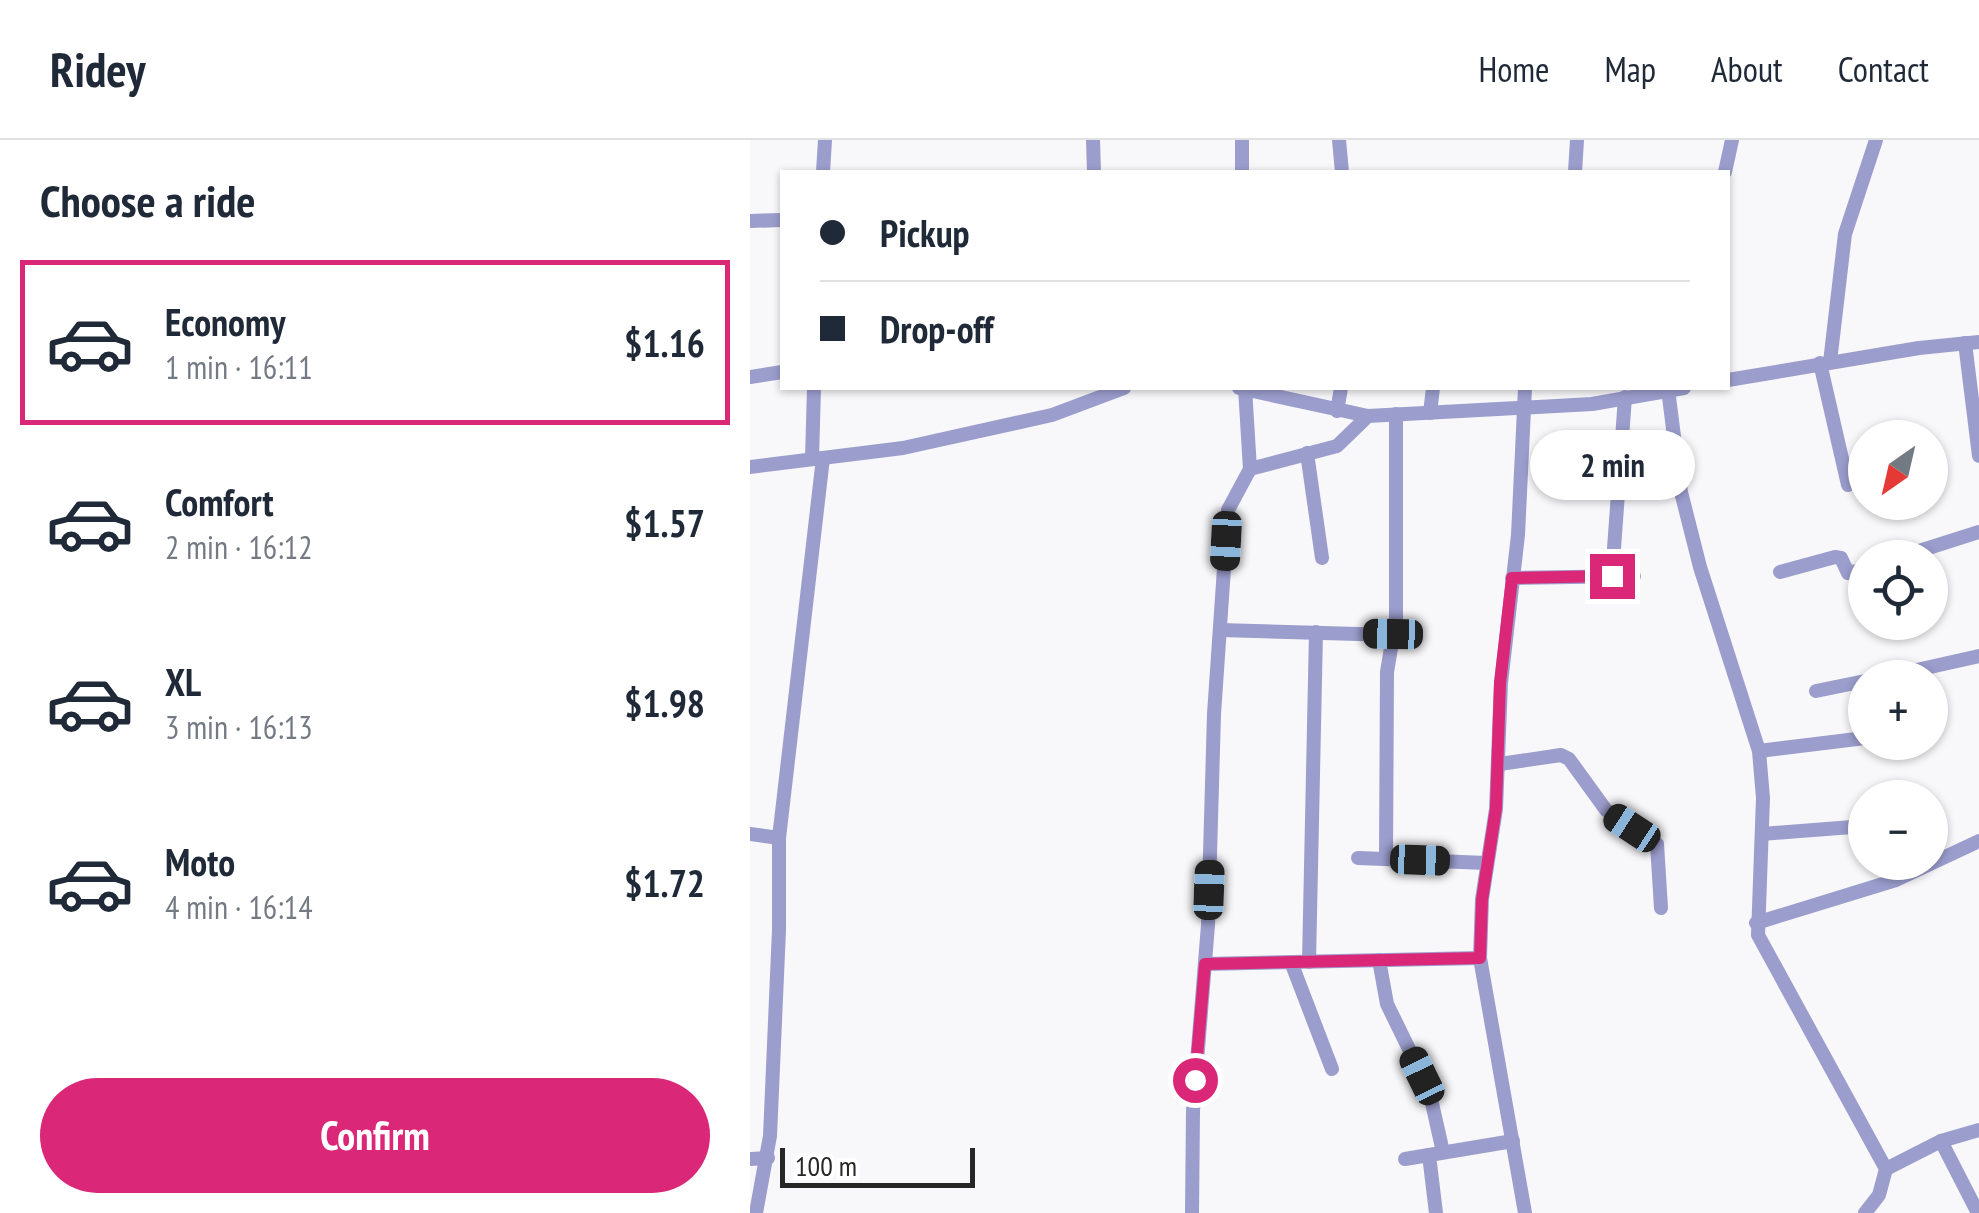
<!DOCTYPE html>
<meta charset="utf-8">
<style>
body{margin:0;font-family:"PT Sans Narrow",sans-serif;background:#f2f2f3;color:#1f2937;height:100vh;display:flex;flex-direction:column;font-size:38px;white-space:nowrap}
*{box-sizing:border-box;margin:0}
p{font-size:32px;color:#747a83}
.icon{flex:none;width:55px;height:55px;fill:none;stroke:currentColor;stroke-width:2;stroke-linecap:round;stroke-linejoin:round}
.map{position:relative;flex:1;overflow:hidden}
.details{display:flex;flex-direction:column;background:#fff;width:750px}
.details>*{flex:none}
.banner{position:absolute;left:30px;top:30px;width:950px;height:220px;border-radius:0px;box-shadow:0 2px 8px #0004;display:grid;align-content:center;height:220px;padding:0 40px;background:#fff}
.needle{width:65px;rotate:214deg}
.fabs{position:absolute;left:1098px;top:280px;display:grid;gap:20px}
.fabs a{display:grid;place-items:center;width:100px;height:100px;border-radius:50%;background:#fff;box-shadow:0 2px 8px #0004;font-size:50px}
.scale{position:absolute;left:30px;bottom:25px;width:195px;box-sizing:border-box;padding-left:10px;border:5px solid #272627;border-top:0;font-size:28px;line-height:35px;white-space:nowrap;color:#272627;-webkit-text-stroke:8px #fff;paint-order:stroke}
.end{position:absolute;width:45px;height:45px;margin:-22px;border:12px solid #db2777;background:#fff;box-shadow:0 0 0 5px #fff}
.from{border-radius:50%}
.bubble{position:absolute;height:70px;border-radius:35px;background:#fff;box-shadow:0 2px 8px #0004;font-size:32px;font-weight:600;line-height:70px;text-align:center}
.car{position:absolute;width:30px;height:60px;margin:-30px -15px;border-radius:12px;box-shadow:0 0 8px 2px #0007;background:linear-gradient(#222 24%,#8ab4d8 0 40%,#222 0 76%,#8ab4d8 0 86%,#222 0)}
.banner b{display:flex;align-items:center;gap:35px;height:95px;font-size:38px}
.banner b+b{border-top:2px solid #e0e1e3}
.banner i{width:25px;height:25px;background:#1f2937}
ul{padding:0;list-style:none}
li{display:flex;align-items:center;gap:30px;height:165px;margin:0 20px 15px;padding:0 20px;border:5px solid transparent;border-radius:0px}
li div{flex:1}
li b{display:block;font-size:38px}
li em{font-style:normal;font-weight:600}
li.on{border-color:#db2777}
li>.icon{width:90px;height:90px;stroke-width:1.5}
h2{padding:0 40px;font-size:45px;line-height:120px}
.button{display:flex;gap:20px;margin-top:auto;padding:20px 40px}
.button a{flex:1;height:115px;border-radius:60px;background:#db2777;color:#fff;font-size:40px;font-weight:600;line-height:115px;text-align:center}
header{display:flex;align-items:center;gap:60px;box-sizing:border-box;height:140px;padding:0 50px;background:#fff;border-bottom:2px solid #e0e1e3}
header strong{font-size:48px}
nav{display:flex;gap:55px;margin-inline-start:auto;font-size:35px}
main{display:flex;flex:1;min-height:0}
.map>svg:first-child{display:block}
</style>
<header>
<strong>Ridey</strong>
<nav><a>Home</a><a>Map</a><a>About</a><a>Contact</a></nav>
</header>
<main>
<section class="details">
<h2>Choose a ride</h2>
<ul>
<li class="on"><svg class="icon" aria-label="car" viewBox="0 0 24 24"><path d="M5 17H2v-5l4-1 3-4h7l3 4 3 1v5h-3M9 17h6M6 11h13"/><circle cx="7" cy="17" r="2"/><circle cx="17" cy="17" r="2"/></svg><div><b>Economy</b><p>1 min · 16:11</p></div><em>$1.16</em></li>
<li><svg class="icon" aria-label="car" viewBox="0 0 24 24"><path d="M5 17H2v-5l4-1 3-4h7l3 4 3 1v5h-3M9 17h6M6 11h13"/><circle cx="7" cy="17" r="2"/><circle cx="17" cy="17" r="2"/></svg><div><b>Comfort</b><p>2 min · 16:12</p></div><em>$1.57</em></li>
<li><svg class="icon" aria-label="car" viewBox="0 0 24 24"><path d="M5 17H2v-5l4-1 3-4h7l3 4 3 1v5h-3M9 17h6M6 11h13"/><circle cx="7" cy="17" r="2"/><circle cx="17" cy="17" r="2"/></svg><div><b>XL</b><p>3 min · 16:13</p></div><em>$1.98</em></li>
<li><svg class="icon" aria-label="car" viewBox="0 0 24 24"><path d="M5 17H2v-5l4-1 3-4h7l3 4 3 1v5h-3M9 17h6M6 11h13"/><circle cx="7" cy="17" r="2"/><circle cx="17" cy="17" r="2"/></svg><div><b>Moto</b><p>4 min · 16:14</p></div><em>$1.72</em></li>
</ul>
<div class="button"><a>Confirm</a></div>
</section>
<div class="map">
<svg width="1229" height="1073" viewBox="0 0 1229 1073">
<rect width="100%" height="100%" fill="#f8f7fa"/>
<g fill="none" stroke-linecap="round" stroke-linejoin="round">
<g stroke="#9b9dcd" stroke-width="14">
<path d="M343,0L344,32"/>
<path d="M589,0L592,32"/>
<path d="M73,32L75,0"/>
<path d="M492,32V0"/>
<path d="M825,32L827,0"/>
<path d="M975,32L982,0"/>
<path d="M0,81L32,80"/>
<path d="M1215,203L1229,316"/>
<path d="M1080,222L1095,94L1126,0"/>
<path d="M1070,223L1098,345"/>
<path d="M0,237L32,232"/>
<path d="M978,240L1169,208L1229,202"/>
<path d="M489,248L618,276L842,264L934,248"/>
<path d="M775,248L768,395L751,543L746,669L732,759L730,818L775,1073"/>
<path d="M918,249L931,352L950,427L1009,611L1013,658L1008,795L1136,1029L1129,1055L1115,1073"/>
<path d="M587,271L591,248"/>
<path d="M680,273L683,248"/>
<path d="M557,313L572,418"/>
<path d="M62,319L64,248"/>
<path d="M0,327L153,308L302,275L374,248"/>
<path d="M500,329L587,306L618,276"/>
<path d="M1147,418L1229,392"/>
<path d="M1030,432L1085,417L1091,418L1098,433L1115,429"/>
<path d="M862,436L875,257"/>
<path d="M762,438L884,436"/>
<path d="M470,490L643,495"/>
<path d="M1131,538L1229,516"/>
<path d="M1066,551L1115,541"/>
<path d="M1009,611L1115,598"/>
<path d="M750,624L811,615L819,619L856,670L907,704L911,768"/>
<path d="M0,694L29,698"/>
<path d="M1012,694L1115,686"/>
<path d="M608,718L737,723"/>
<path d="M636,719L637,532L646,478V274"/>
<path d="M1006,783L1146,740L1229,701"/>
<path d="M629,820L637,864L679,950L693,1012"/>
<path d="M541,822L582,929"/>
<path d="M559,822L566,492"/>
<path d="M455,824L730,818"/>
<path d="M1191,1001L1228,1073"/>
<path d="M679,1015L686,1073"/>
<path d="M0,1019L18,1018"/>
<path d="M655,1019L763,1001"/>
<path d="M1136,1029L1191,1001L1229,990"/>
<path d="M6,1073L20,996L29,790V698L73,318"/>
<path d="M442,1073L443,971L458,785L464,574L478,370L500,329L495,248"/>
</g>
</g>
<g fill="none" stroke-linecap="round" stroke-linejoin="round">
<path stroke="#db2777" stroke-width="12" d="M445,940L455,824L730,818L732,760L746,668L750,543L762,438L862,436"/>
</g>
</svg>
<div class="fabs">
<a><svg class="needle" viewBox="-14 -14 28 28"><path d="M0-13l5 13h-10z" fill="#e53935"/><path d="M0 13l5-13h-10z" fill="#747a83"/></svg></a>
<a><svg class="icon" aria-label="locate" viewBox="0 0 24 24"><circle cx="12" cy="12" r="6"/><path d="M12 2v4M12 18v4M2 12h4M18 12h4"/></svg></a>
<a>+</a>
<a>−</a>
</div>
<div class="scale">100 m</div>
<i class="end from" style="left:445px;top:940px"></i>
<i class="end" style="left:862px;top:436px"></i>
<div class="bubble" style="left:780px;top:290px;width:165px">2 min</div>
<i class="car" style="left:476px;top:401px;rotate:183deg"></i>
<i class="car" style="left:643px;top:494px;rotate:271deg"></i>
<i class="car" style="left:882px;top:688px;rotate:303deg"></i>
<i class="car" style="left:670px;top:720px;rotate:92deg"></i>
<i class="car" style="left:459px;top:750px;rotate:2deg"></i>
<i class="car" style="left:672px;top:936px;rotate:334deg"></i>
<div class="banner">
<b><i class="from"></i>Pickup</b>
<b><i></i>Drop-off</b>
</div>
</div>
</main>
